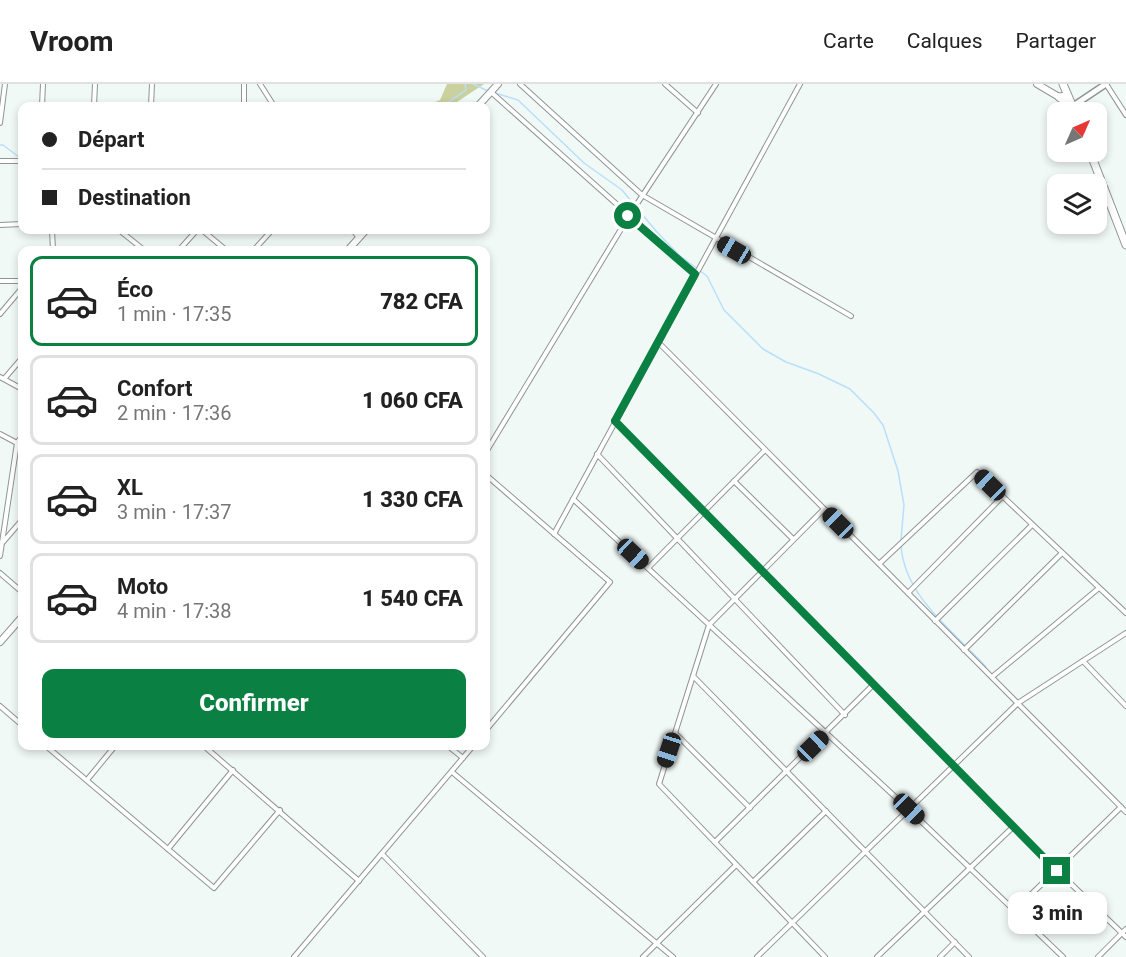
<!DOCTYPE html>
<html lang="fr">
<meta charset="utf-8">
<style>
body{margin:0;font-family:Roboto,sans-serif;background:#f2f2f2;color:#222;height:100vh;display:flex;flex-direction:column;font-size:22px;white-space:nowrap}
*{box-sizing:border-box;margin:0}
p{font-size:20px;color:#767676}
.icon{flex:none;width:33px;height:33px;fill:none;stroke:currentColor;stroke-width:2;stroke-linecap:round;stroke-linejoin:round}
.map{position:relative;flex:1;overflow:hidden}
.details{position:absolute;left:18px;top:162px;width:472px;height:504px;display:flex;flex-direction:column;background:#fff;border-radius:12px;box-shadow:0 3px 9px #0003}
.details>*{flex:none}
.top-card{position:absolute;left:18px;top:18px;width:472px;height:132px;border-radius:12px;box-shadow:0 3px 9px #0003;display:grid;align-content:center;height:132px;padding:0 24px;background:#fff}
.needle{width:39px;rotate:45deg}
.tools{position:absolute;left:1047px;top:18px;display:grid;gap:12px}
.tools a{display:grid;place-items:center;width:60px;height:60px;border-radius:12px;background:#fff;box-shadow:0 3px 9px #0003;font-size:30px}
.end{position:absolute;width:27px;height:27px;margin:-14px;border:8px solid #0b8043;background:#fff;box-shadow:0 0 0 3px #fff}
.from{border-radius:50%}
.bubble{position:absolute;height:42px;border-radius:12px;background:#fff;box-shadow:0 3px 9px #0003;font-size:20px;font-weight:800;line-height:42px;text-align:center}
.car{position:absolute;width:18px;height:36px;margin:-18px -9px;border-radius:8px;box-shadow:0 0 4px 2px #0007;background:linear-gradient(#222 24%,#8ab4d8 0 40%,#222 0 76%,#8ab4d8 0 86%,#222 0)}
.top-card b{display:flex;align-items:center;gap:21px;height:57px;font-size:22px}
.top-card b+b{border-top:2px solid #e0e0e0}
.top-card i{width:15px;height:15px;background:#222}
ul{padding:10px 0 0;list-style:none}
li{display:flex;align-items:center;gap:18px;height:90px;margin:0 12px 9px;padding:0 12px;border:3px solid #e0e0e0;border-radius:12px}
li div{flex:1}
li b{display:block;font-size:22px}
li em{font-style:normal;font-weight:800}
li.selected{border-color:#0b8043}
li>.icon{width:54px;height:54px;stroke-width:1.5}
.primary-button{display:flex;gap:12px;margin-top:auto;padding:12px 24px}
.primary-button a{flex:1;height:69px;border-radius:12px;background:#0b8043;color:#fff;font-size:24px;font-weight:800;line-height:69px;text-align:center}
header{display:flex;align-items:center;gap:36px;box-sizing:border-box;height:84px;padding:0 30px;background:#fff;border-bottom:2px solid #e0e0e0}
header strong{font-size:28px}
nav{display:flex;gap:33px;margin-inline-start:auto;font-size:21px}
.map>svg:first-child{display:block}
</style>
<header>
<strong>Vroom</strong>
<nav><a>Carte</a><a>Calques</a><a>Partager</a></nav>
</header>
<div class="map">
<svg width="1126" height="873" viewBox="0 0 1126 873">
<rect width="100%" height="100%" fill="#f1f9f7"/>
<path fill="#cbd09f" d="M447,0H484L451,22H418L420,19L430,20L440,16Z"/>
<g fill="none" stroke-linecap="round" stroke-linejoin="round">
<g stroke="#b8dffc" stroke-width="1.5">
<path d="M473,0L488,7"/>
<path d="M495,9L518,16L584,79L622,106L656,147L679,171L707,192L724,226L763,265L786,278L819,290L850,305L874,329L883,341L898,387L904,421L901,456"/>
<path d="M443,22L466,6L465,0"/>
<path d="M0,61H3L19,73H22"/>
<path d="M901,461C904,513 954,547 986,583"/>
</g>
<g stroke="#8f9694" stroke-width="6">
<g id="minor">
<path d="M244,0V22"/>
<path d="M260,0L274,22"/>
<path d="M520,0L642,111L851,232"/>
<path d="M665,0L698,29"/>
<path d="M1106,0L1126,31"/>
<path d="M491,8L695,190"/>
<path d="M42,22L43,0"/>
<path d="M94,22L95,0"/>
<path d="M151,22L152,0"/>
<path d="M0,39L5,0"/>
<path d="M0,77H22"/>
<path d="M0,141L22,140"/>
<path d="M52,146L53,166"/>
<path d="M119,146L144,166"/>
<path d="M202,146L226,166"/>
<path d="M353,146L359,154"/>
<path d="M179,166L197,146"/>
<path d="M254,166L272,146"/>
<path d="M0,197H22"/>
<path d="M0,230L22,204"/>
<path d="M658,258L1126,728"/>
<path d="M0,293L22,305"/>
<path d="M4,295L22,274"/>
<path d="M614,337L1036,766L1126,853"/>
<path d="M0,350L17,359"/>
<path d="M486,368L629,132L716,0"/>
<path d="M597,370L845,631"/>
<path d="M486,391L610,498L486,646"/>
<path d="M734,397L793,455"/>
<path d="M573,415L903,720L1063,873"/>
<path d="M824,425L709,541L659,700L825,873"/>
<path d="M554,450L800,0"/>
<path d="M3,458L22,436"/>
<path d="M0,472L17,359L22,352"/>
<path d="M879,480L977,388L1126,529"/>
<path d="M648,484L765,366"/>
<path d="M0,489L22,508"/>
<path d="M908,509L1002,413"/>
<path d="M935,537L1032,441"/>
<path d="M964,566L1062,469"/>
<path d="M1083,577L1126,622"/>
<path d="M693,592L969,873"/>
<path d="M992,593L1099,504"/>
<path d="M0,622L22,641"/>
<path d="M675,649L750,724"/>
<path d="M46,662L214,804L280,726"/>
<path d="M204,662L359,797"/>
<path d="M448,662L463,674"/>
<path d="M452,688L673,873"/>
<path d="M87,696L115,662"/>
<path d="M715,758L873,601"/>
<path d="M168,765L233,686"/>
<path d="M382,770L483,873"/>
<path d="M753,798L826,727"/>
<path d="M1015,826L1121,723"/>
<path d="M294,873L473,662"/>
<path d="M643,873L736,781"/>
<path d="M757,873L1018,619L1126,549"/>
<path d="M877,873L1013,743"/>
<path d="M940,873L955,858"/>
<path d="M1098,873L1126,845"/>
</g>
</g>
<g stroke="#8f9694" stroke-width="8">
<path id="tertiary" d="M1073,22L1106,0"/>
</g>
<g stroke="#8f9694" stroke-width="8">
<g id="primary">
<path d="M1037,0L1059,13L1062,12"/>
<path d="M478,22L498,0"/>
<path d="M348,166L366,146"/>
<path d="M0,558L22,533"/>
</g>
</g>
<g stroke="#8f9694" stroke-width="9">
<g id="trunk">
<path d="M1063,0L1075,28"/>
<path d="M1059,13L1072,22"/>
<path d="M1090,68L1126,161"/>
</g>
</g>
<use href="#minor" stroke="#fff" stroke-width="4"/>
<use href="#tertiary" stroke="#fff" stroke-width="5"/>
<use href="#primary" stroke="#fff" stroke-width="6"/>
<use href="#trunk" stroke="#fff" stroke-width="7"/>
</g>
<g fill="none" stroke-linecap="round" stroke-linejoin="round">
<path stroke="#0b8043" stroke-width="8" d="M628,132L695,190L615,337L1057,787"/>
</g>
</svg>
<div class="tools">
<a><svg class="needle" viewBox="-14 -14 28 28"><path d="M0-13l5 13h-10z" fill="#e53935"/><path d="M0 13l5-13h-10z" fill="#767676"/></svg></a>
<a><svg class="icon" aria-label="layers" viewBox="0 0 24 24"><path d="M12 4l9 5-9 5-9-5zM3 14l9 5 9-5"/></svg></a>
</div>
<i class="end from" style="left:628px;top:132px"></i>
<i class="end" style="left:1057px;top:787px"></i>
<div class="bubble" style="left:1008px;top:808px;width:99px">3 min</div>
<i class="car" style="left:734px;top:166px;rotate:300deg"></i>
<i class="car" style="left:990px;top:401px;rotate:314deg"></i>
<i class="car" style="left:838px;top:439px;rotate:315deg"></i>
<i class="car" style="left:633px;top:470px;rotate:133deg"></i>
<i class="car" style="left:813px;top:662px;rotate:46deg"></i>
<i class="car" style="left:669px;top:666px;rotate:198deg"></i>
<i class="car" style="left:909px;top:725px;rotate:134deg"></i>
<div class="top-card">
<b><i class="from"></i>Départ</b>
<b><i></i>Destination</b>
</div>
<section class="details">
<ul>
<li class="selected"><svg class="icon" aria-label="car" viewBox="0 0 24 24"><path d="M5 17H2v-5l4-1 3-4h7l3 4 3 1v5h-3M9 17h6M6 11h13"/><circle cx="7" cy="17" r="2"/><circle cx="17" cy="17" r="2"/></svg><div><b>Éco</b><p>1 min · 17:35</p></div><em>782 CFA</em></li>
<li><svg class="icon" aria-label="car" viewBox="0 0 24 24"><path d="M5 17H2v-5l4-1 3-4h7l3 4 3 1v5h-3M9 17h6M6 11h13"/><circle cx="7" cy="17" r="2"/><circle cx="17" cy="17" r="2"/></svg><div><b>Confort</b><p>2 min · 17:36</p></div><em>1 060 CFA</em></li>
<li><svg class="icon" aria-label="car" viewBox="0 0 24 24"><path d="M5 17H2v-5l4-1 3-4h7l3 4 3 1v5h-3M9 17h6M6 11h13"/><circle cx="7" cy="17" r="2"/><circle cx="17" cy="17" r="2"/></svg><div><b>XL</b><p>3 min · 17:37</p></div><em>1 330 CFA</em></li>
<li><svg class="icon" aria-label="car" viewBox="0 0 24 24"><path d="M5 17H2v-5l4-1 3-4h7l3 4 3 1v5h-3M9 17h6M6 11h13"/><circle cx="7" cy="17" r="2"/><circle cx="17" cy="17" r="2"/></svg><div><b>Moto</b><p>4 min · 17:38</p></div><em>1 540 CFA</em></li>
</ul>
<div class="primary-button"><a>Confirmer</a></div>
</section>
</div>
